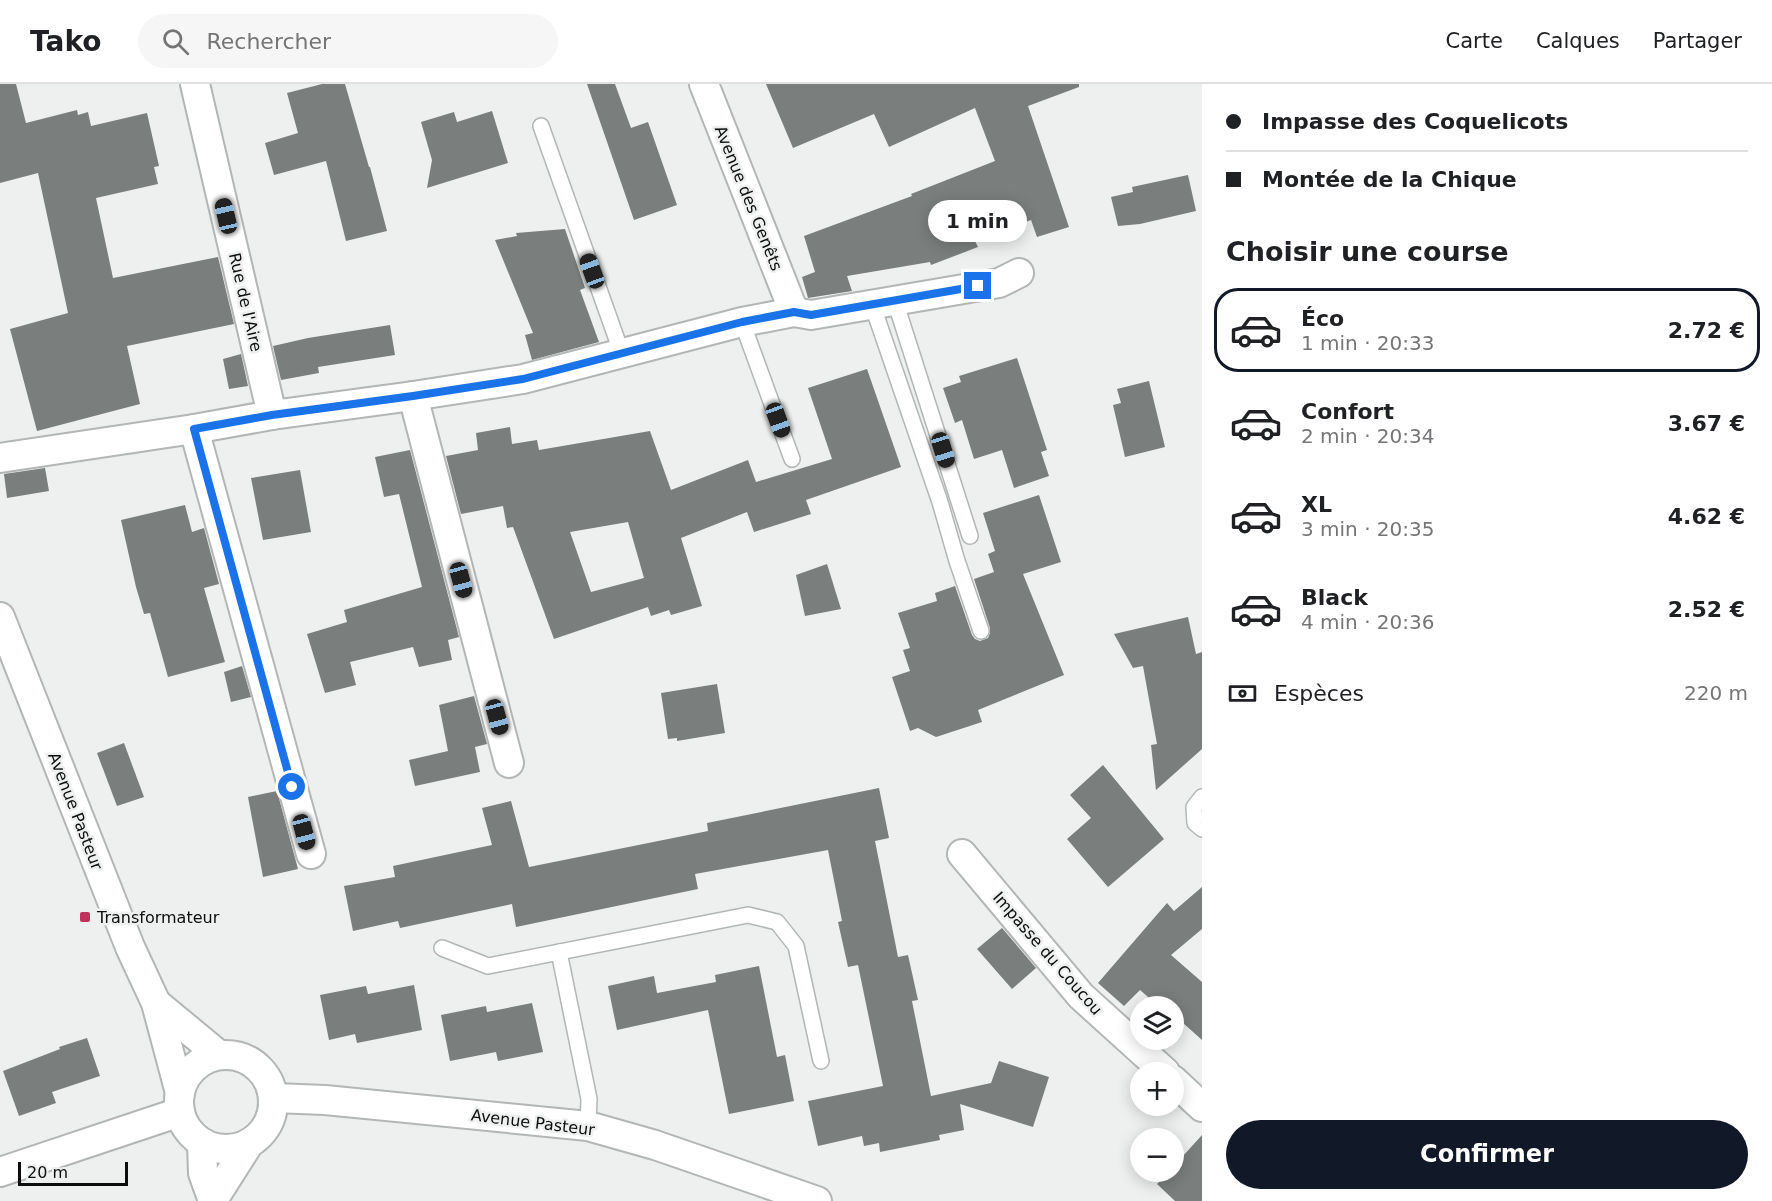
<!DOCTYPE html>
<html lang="fr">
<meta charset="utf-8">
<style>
body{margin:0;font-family:"DejaVu Sans",sans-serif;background:#f6f6f6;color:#202124;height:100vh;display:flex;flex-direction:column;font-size:22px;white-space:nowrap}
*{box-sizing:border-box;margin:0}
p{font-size:20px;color:#757577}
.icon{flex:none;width:33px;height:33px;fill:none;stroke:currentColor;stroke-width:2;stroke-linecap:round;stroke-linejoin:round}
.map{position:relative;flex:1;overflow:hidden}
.side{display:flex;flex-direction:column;background:#fff;width:570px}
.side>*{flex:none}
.hud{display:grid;align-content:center;height:132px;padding:0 24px;background:#fff}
.fabs{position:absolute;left:1130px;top:912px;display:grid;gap:12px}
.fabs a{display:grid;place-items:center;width:54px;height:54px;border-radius:50%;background:#fff;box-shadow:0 3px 15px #0003;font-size:30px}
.scale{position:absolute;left:18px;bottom:15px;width:110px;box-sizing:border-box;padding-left:6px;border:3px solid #0c0d0c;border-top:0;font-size:16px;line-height:21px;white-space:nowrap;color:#0c0d0c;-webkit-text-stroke:4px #edf0ee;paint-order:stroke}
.end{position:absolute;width:27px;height:27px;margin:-14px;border:8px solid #1a73e8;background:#fff;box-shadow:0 0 0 3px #fff}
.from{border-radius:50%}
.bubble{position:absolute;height:42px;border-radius:21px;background:#fff;box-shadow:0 3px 15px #0003;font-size:20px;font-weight:800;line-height:42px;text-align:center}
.car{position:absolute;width:18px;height:36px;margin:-18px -9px;border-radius:8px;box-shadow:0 0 4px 2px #0007;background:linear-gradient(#222 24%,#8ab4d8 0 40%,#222 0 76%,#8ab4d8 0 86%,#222 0)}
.hud b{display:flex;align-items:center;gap:21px;height:57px;font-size:22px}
.hud b+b{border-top:2px solid #e0e0e0}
.hud i{width:15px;height:15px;background:#202124}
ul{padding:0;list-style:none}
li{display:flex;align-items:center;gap:18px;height:84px;margin:0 12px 9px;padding:0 12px;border:3px solid transparent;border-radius:24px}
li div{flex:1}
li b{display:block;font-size:22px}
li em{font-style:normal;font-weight:800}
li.selected{border-color:#111827}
li>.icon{width:54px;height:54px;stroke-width:1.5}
h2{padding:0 24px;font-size:27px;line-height:72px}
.pay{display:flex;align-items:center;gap:15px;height:66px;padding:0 24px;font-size:22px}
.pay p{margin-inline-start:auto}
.action{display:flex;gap:12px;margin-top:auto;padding:12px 24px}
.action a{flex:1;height:69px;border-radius:36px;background:#111827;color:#fff;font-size:24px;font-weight:800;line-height:69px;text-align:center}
header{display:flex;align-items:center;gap:36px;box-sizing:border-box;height:84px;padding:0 30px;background:#fff;border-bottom:2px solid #e0e0e0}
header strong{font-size:28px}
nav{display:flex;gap:33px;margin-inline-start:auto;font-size:21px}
.search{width:420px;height:54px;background:#f6f6f6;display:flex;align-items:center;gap:15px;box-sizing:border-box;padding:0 21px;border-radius:33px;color:#757577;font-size:22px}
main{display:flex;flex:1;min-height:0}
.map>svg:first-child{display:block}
</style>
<header>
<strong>Tako</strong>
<div class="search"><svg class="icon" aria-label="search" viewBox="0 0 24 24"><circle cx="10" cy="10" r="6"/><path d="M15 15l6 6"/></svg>Rechercher</div>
<nav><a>Carte</a><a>Calques</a><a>Partager</a></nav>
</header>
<main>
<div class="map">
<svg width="1202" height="1117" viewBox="0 0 1202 1117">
<rect width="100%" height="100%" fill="#edf0ee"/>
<g fill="#7a7e7c" fill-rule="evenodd">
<path d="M0,0H16L26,39L77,26L78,31L88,28L91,42L147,29L159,82L154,83L158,100L96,114L113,194L218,173L234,240L127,262L140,320L37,347L10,245L68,229L38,89L0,99Z"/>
<path d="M322,0H345L369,83H370L387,147L346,157L326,77L274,91L265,59L298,49L287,9Z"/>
<path d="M587,0H615L631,44L648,38L677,121L634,136Z"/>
<path d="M766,0H1079V3L1028,22L1069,143L1037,153L1031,136L975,157L978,163L931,181L930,178L847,192L852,207L808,214L802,193L815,188L804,152L912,112L911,110L995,77L975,24L889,63L874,30L793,64Z"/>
<path d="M492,27L508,79L427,104L432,76L421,38L454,28L457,38Z"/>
<path d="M1188,91L1196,127L1140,140L1118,142L1111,113L1133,108L1132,103Z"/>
<path d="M565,145L585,204L580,206L599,258L532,276L525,251L533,249L495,156L517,152L516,149Z"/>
<path d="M390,241L395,271L318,283L319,289L281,296L273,262L308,254Z"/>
<path d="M241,270L248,302L229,305L223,275Z"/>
<path d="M1017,274L1047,366L1041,368L1049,392L1014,404L1002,366L974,375L962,336L955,339L943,304L961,298L959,292Z"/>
<path d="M867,285L901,383L806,416L811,430L754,448L747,428L681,454L702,522L671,531L669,526L651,532L648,523L554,555L513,443L507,444L503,422L461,430L446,372L478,366L476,349L510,343L512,360L537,356L539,366L650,347L671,406L748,376L756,398L832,375L808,304ZM628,438L644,494L591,508L570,448Z"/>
<path d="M1149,297L1165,363L1125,373L1113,321L1121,319L1117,305Z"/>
<path d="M410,366L459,553L448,556L452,576L419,583L413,563L350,578L356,601L325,609L307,550L347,538L344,526L422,503L399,410L384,413L375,373Z"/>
<path d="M45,384L49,407L7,414L4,390Z"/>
<path d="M300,386L311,448L263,456L251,394Z"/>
<path d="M1039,411L1061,478L1023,490L1064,591L978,626L982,638L936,653L918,644L910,647L892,593L910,587L903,566L910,564L898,529L937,517L935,509L955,502L972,551L975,555L980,557L988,554L990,549V544L974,495L994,488L988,470L995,467L983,429Z"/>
<path d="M185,421L192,448L204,444L219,500L204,504L225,578L168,593L150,529L144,530L136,503L121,436Z"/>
<path d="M827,480L841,525L805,532L796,491Z"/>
<path d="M1188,533L1196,570L1202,568V665L1156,706L1151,661L1157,660L1143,582L1133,584L1114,550Z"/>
<path d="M242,582L251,613L231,618L224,588Z"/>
<path d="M717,600L725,649L677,657V654L668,655L661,609Z"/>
<path d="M474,612L487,660L475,663L480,688L415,702L409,676L448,667L439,621Z"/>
<path d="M124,659L144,713L117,722L97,669Z"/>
<path d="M1103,681L1164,755L1108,803L1067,755L1091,734L1070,711Z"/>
<path d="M879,704L889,754L875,757L898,873L908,871L918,916L912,917L931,1012L991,999L999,977L1049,993L1033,1043L960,1020L964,1046L939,1051L940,1056L880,1068L879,1059L864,1062L862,1052L818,1062L808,1017L883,1002L858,881L848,883L838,838L842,837L828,766L695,790L698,805L516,843L512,820L400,844L398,837L353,847L344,802L395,793L393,782L492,761L482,724L511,717L529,783L708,747L707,739Z"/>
<path d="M277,707L298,785L263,793L248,713Z"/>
<path d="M1202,803V845L1171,871L1202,898V956L1173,930V922H1165L1158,917L1156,920L1140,906L1124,922L1098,899L1167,819L1174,827Z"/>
<path d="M1002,844L1036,884L1012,905L977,865Z"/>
<path d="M759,882L777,973L785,971L794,1017L729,1030L708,926L617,946L608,902L654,892L657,909L716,898L715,891Z"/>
<path d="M414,901L422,946L357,959L355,950L329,956L320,911L366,902L368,910Z"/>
<path d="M532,919L543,968L498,977L496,968L450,977L441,931L486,922L487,928Z"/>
<path d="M87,954L100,992L52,1008L56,1019L19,1032L3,987L60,965L59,963Z"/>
<path d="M1202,1051V1117H1175L1157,1100L1169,1088H1173V1083Z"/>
</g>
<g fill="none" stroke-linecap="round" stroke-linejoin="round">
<g stroke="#b2b6b4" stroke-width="18">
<g id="service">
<path d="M541,42L622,270"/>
<path d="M895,217L970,452"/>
<path d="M872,220L940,418L957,477L981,547"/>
<path d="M742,238L792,375"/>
<path d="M1202,713L1194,723L1195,739L1202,745"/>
<path d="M442,864L488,882L748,831L777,838L796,862L821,977"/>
<path d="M559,868L589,1015L588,1042"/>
</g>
</g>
<g stroke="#b2b6b4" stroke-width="32">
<g id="minor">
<path d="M195,0L272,331"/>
<path d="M704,0L794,228"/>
<path d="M413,312L509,679"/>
<path d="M194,345L311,770"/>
<path d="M0,374L194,345L272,331L413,312L523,295L742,238L794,228L811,231L999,199L1019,189"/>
<path d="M0,533L130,863L156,919L180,1009"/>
<path d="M962,770L1081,912L1165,988"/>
<path d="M156,919L219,971"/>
<circle cx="226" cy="1018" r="47"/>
<path d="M1173,996L1202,1023"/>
<path d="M274,1014L325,1016L588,1042L655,1061L817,1117"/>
<path d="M202,1060L203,1089L213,1117"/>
<path d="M0,1088L180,1028"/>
<path d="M213,1116L248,1061"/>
</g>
</g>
<use href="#service" stroke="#fff" stroke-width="15"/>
<use href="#minor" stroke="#fff" stroke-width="28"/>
</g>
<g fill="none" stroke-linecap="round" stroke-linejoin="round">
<path stroke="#1a73e8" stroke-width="8" d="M292,703L194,345L272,331L413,312L523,295L742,238L794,228L811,231L978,202"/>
</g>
<rect fill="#c1325c" stroke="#edf0ee" stroke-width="2" x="79" y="827" width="12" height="12" rx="3"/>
<g text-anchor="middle" stroke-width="5" stroke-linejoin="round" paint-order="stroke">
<g font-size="16" fill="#0c0d0c" stroke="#edf0ee">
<text transform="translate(749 114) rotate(68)" y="6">Avenue des Genêts</text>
<text transform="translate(246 218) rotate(77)" y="6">Rue de l'Aire</text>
<text transform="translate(76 727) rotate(69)" y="6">Avenue Pasteur</text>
<text transform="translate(1048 869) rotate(49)" y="6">Impasse du Coucou</text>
<text transform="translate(533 1038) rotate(7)" y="6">Avenue Pasteur</text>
</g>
<g font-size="16" fill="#0c0d0c" stroke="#edf0ee" text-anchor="start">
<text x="97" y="839">Transformateur</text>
</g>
</g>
</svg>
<div class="fabs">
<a><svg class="icon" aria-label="layers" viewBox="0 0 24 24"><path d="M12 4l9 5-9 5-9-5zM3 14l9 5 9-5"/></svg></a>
<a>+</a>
<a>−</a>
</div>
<div class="scale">20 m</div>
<i class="end from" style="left:292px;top:703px"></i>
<i class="end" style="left:978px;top:202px"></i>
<div class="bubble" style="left:928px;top:116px;width:99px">1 min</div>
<i class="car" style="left:226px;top:132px;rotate:347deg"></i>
<i class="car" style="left:592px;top:187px;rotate:340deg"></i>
<i class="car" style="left:778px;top:336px;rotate:160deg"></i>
<i class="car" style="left:943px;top:366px;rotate:163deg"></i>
<i class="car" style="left:461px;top:496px;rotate:165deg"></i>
<i class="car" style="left:497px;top:633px;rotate:165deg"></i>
<i class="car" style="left:304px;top:748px;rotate:165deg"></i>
</div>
<section class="side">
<div class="hud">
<b><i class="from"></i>Impasse des Coquelicots</b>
<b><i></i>Montée de la Chique</b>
</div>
<h2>Choisir une course</h2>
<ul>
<li class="selected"><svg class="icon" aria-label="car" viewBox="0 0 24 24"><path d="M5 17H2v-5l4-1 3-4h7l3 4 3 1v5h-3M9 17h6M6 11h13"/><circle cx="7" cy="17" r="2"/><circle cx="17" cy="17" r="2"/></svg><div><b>Éco</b><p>1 min · 20:33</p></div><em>2.72 €</em></li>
<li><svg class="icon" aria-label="car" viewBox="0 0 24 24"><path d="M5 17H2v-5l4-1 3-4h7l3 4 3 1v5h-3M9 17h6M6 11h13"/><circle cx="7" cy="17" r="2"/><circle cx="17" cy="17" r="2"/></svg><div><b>Confort</b><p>2 min · 20:34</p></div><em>3.67 €</em></li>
<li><svg class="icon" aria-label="car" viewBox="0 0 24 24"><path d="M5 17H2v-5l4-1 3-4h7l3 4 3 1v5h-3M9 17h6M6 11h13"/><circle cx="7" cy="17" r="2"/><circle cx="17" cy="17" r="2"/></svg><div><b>XL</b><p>3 min · 20:35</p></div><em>4.62 €</em></li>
<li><svg class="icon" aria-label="car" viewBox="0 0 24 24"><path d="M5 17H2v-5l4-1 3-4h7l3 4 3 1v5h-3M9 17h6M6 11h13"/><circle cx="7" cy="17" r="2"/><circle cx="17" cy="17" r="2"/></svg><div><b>Black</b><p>4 min · 20:36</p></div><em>2.52 €</em></li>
</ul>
<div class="pay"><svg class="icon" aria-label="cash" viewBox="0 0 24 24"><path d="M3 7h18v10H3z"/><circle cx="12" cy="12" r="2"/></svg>Espèces<p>220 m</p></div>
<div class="action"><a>Confirmer</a></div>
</section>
</main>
